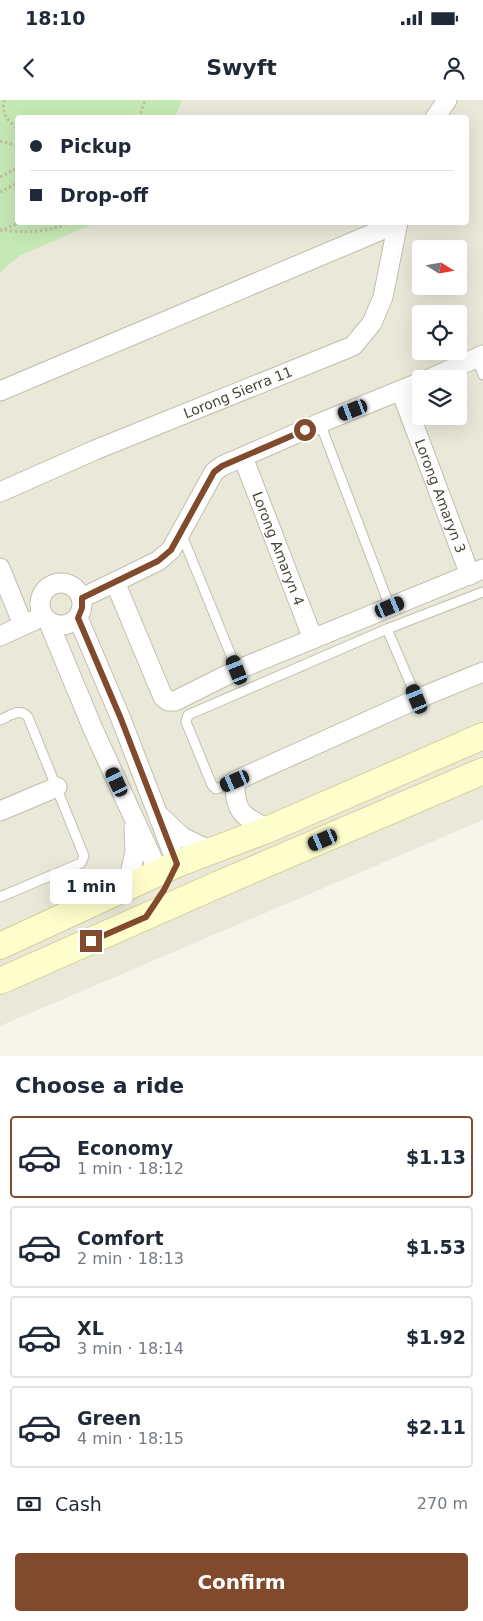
<!DOCTYPE html>
<meta charset="utf-8">
<style>
body{margin:0;font-family:"DejaVu Sans",sans-serif;background:#f6f6f7;color:#1f2937;height:100vh;display:flex;flex-direction:column;font-size:19px;white-space:nowrap}
*{box-sizing:border-box;margin:0}
p{font-size:16px;color:#747a83}
.icon{flex:none;width:28px;height:28px;fill:none;stroke:currentColor;stroke-width:2;stroke-linecap:round;stroke-linejoin:round}
.map{position:relative;height:956px;overflow:hidden}
.sheet{display:flex;flex-direction:column;background:#fff;flex:1}
.sheet>*{flex:none}
.hud{position:absolute;left:15px;top:15px;width:454px;height:110px;border-radius:5px;box-shadow:0 5px 20px #0002;display:grid;align-content:center;height:110px;padding:0 15px;background:#fff}
.needle{width:32px;rotate:101deg}
.buttons{position:absolute;left:412px;top:140px;display:grid;gap:10px}
.buttons a{display:grid;place-items:center;width:55px;height:55px;border-radius:5px;background:#fff;box-shadow:0 5px 20px #0002;font-size:25px}
.end{position:absolute;width:22px;height:22px;margin:-11px;border:6px solid #814a2c;background:#fff;box-shadow:0 0 0 2px #fff}
.from{border-radius:50%}
.bubble{position:absolute;height:35px;border-radius:5px;background:#fff;box-shadow:0 5px 20px #0002;font-size:16px;font-weight:800;line-height:35px;text-align:center}
.car{position:absolute;width:15px;height:30px;margin:-15px -8px;border-radius:6px;box-shadow:0 0 4px 1px #0007;background:linear-gradient(#222 24%,#8ab4d8 0 40%,#222 0 76%,#8ab4d8 0 86%,#222 0)}
.hud b{display:flex;align-items:center;gap:18px;height:48px;font-size:19px}
.hud b+b{border-top:1px solid #e0e1e3}
.hud i{width:12px;height:12px;background:#1f2937}
ul{padding:0;list-style:none}
li{display:flex;align-items:center;gap:15px;height:82px;margin:0 10px 8px;padding:0 5px;border:2px solid #e0e1e3;border-radius:5px}
li div{flex:1}
li b{display:block;font-size:19px}
li em{font-style:normal;font-weight:800}
li.current{border-color:#814a2c}
li>.icon{width:45px;height:45px;stroke-width:1.5}
h2{padding:0 15px;font-size:22px;line-height:60px}
.pay{display:flex;align-items:center;gap:12px;height:55px;padding:0 15px;font-size:19px}
.pay p{margin-inline-start:auto}
.button{display:flex;gap:10px;margin-top:auto;padding:10px 15px}
.button a{flex:1;height:58px;border-radius:5px;background:#814a2c;color:#fff;font-size:20px;font-weight:800;line-height:58px;text-align:center}
.status{display:flex;justify-content:space-between;align-items:center;height:35px;padding:0 25px;background:#fff;direction:ltr}
.status svg{height:14px;fill:currentColor}
header{display:flex;justify-content:space-between;align-items:center;height:65px;padding:0 15px;background:#fff;font-size:22px;font-weight:800}
.map>svg:first-child{display:block}
</style>
<div class="status"><b>18:10</b><svg viewBox="0 0 49 12"><path d="M0 12V9h3v3zM5 12V6h3v6zM10 12V3h3v9zM15 12V0h3v12zM26 1h20v11H26zM47 4h2v5h-2z"/></svg></div>
<header><svg class="icon" aria-label="back" viewBox="0 0 24 24"><path d="M15 5l-7 7 7 7"/></svg>Swyft<svg class="icon" aria-label="person" viewBox="0 0 24 24"><circle cx="12" cy="8" r="4"/><path d="M4 21q1-7 8-7t8 7"/></svg></header>
<div class="map">
<svg width="483" height="956" viewBox="0 0 483 956">
<rect width="100%" height="100%" fill="#f5f5eb"/>
<path fill="#e9e8d9" fill-rule="evenodd" d="M0,0H483V720L0,926ZM18,18H466V122H18ZM421,149H459V186H421ZM421,214H459V251H421ZM421,279H459V316H421Z"/>
<path fill="#c5e9b5" d="M0,0H182L175,17L18,18V122L95,123L19,156L0,172Z"/>
<g fill="none" stroke-linecap="round" stroke-linejoin="round">
<g stroke="#c1bfad" stroke-width="11">
<g id="lane">
<path d="M477,258L483,275"/>
<path d="M320,323L390,507"/>
<path d="M181,433L237,570"/>
<path d="M387,529L417,599"/>
<path d="M0,620C10,616 20,607 28,617L84,756L81,763L0,797"/>
<path d="M235,681L216,689L212,685L186,622L188,615L387,529L483,492"/>
</g>
</g>
<g stroke="#c1bfad" stroke-width="21">
<g id="street">
<path d="M435,18L447,0"/>
<path d="M429,279L483,255"/>
<path d="M0,291L398,123"/>
<path id="s1" d="M401,291L470,475"/>
<path id="s2" d="M243,357L313,539"/>
<path id="s3" d="M0,392L95,350L353,246L372,223L383,197L398,122"/>
<path d="M0,468L23,525"/>
<path d="M115,482L163,597L168,601H175L237,570L483,469"/>
<circle cx="61" cy="504" r="21"/>
<path d="M82,498L158,461L171,450L214,372L222,366L320,323L421,282"/>
<path d="M78,518L121,619L177,764"/>
<path d="M49,523L93,629L159,773"/>
<path d="M0,536L35,520"/>
<path d="M0,711L57,687"/>
<path d="M161,717L182,737L211,751"/>
<path d="M269,729C242,717 234,711 235,681L417,599L483,572"/>
<path d="M127,788L135,751L134,728"/>
</g>
</g>
<g stroke="#d2d199" stroke-width="28">
<g id="secondary">
<path d="M0,846L177,764L269,729L483,636"/>
<path d="M0,881L217,785L483,671"/>
</g>
</g>
<g stroke="#c3bf9f" stroke-width="3" stroke-dasharray="2.5 2.5" stroke-linecap="butt">
<path d="M5,0C0,12 8,22 18,28"/>
<path d="M139,18L145,0"/>
<path d="M0,41L18,46"/>
<path d="M0,77L18,68"/>
<path d="M0,92L18,83"/>
<path d="M0,129C21,134 51,132 70,122"/>
<path d="M0,131L21,122"/>
</g>
<use href="#lane" stroke="#fff" stroke-width="9"/>
<use href="#street" stroke="#fff" stroke-width="19"/>
<use href="#secondary" stroke="#fefecc" stroke-width="26"/>
</g>
<g fill="none" stroke-linecap="round" stroke-linejoin="round">
<path stroke="#814a2c" stroke-width="6" d="M91,841L146,817L164,790L177,764L121,619L78,518L82,508V498L158,461L171,450L214,372L222,366L305,330"/>
</g>
<g text-anchor="middle" stroke-width="4" stroke-linejoin="round" paint-order="stroke">
<g font-size="14" fill="#4a4739" stroke="#fff">
<text dy="5" stroke="none"><textPath href="#s3" startOffset="258">Lorong Sierra 11</textPath></text>
<text dy="5" stroke="none"><textPath href="#s1" startOffset="112">Lorong Amaryn 3</textPath></text>
<text dy="5" stroke="none"><textPath href="#s2" startOffset="98">Lorong Amaryn 4</textPath></text>
</g>
</g>
</svg>
<div class="buttons">
<a><svg class="needle" viewBox="-14 -14 28 28"><path d="M0-13l5 13h-10z" fill="#e53935"/><path d="M0 13l5-13h-10z" fill="#747a83"/></svg></a>
<a><svg class="icon" aria-label="locate" viewBox="0 0 24 24"><circle cx="12" cy="12" r="6"/><path d="M12 2v4M12 18v4M2 12h4M18 12h4"/></svg></a>
<a><svg class="icon" aria-label="layers" viewBox="0 0 24 24"><path d="M12 4l9 5-9 5-9-5zM3 14l9 5 9-5"/></svg></a>
</div>
<i class="end from" style="left:305px;top:330px"></i>
<i class="end" style="left:91px;top:841px"></i>
<div class="bubble" style="left:50px;top:769px;width:82px">1 min</div>
<i class="car" style="left:353px;top:310px;rotate:249deg"></i>
<i class="car" style="left:390px;top:507px;rotate:68deg"></i>
<i class="car" style="left:237px;top:570px;rotate:338deg"></i>
<i class="car" style="left:417px;top:599px;rotate:337deg"></i>
<i class="car" style="left:235px;top:681px;rotate:247deg"></i>
<i class="car" style="left:117px;top:682px;rotate:335deg"></i>
<i class="car" style="left:323px;top:740px;rotate:247deg"></i>
<div class="hud">
<b><i class="from"></i>Pickup</b>
<b><i></i>Drop-off</b>
</div>
</div>
<section class="sheet">
<h2>Choose a ride</h2>
<ul>
<li class="current"><svg class="icon" aria-label="car" viewBox="0 0 24 24"><path d="M5 17H2v-5l4-1 3-4h7l3 4 3 1v5h-3M9 17h6M6 11h13"/><circle cx="7" cy="17" r="2"/><circle cx="17" cy="17" r="2"/></svg><div><b>Economy</b><p>1 min · 18:12</p></div><em>$1.13</em></li>
<li><svg class="icon" aria-label="car" viewBox="0 0 24 24"><path d="M5 17H2v-5l4-1 3-4h7l3 4 3 1v5h-3M9 17h6M6 11h13"/><circle cx="7" cy="17" r="2"/><circle cx="17" cy="17" r="2"/></svg><div><b>Comfort</b><p>2 min · 18:13</p></div><em>$1.53</em></li>
<li><svg class="icon" aria-label="car" viewBox="0 0 24 24"><path d="M5 17H2v-5l4-1 3-4h7l3 4 3 1v5h-3M9 17h6M6 11h13"/><circle cx="7" cy="17" r="2"/><circle cx="17" cy="17" r="2"/></svg><div><b>XL</b><p>3 min · 18:14</p></div><em>$1.92</em></li>
<li><svg class="icon" aria-label="car" viewBox="0 0 24 24"><path d="M5 17H2v-5l4-1 3-4h7l3 4 3 1v5h-3M9 17h6M6 11h13"/><circle cx="7" cy="17" r="2"/><circle cx="17" cy="17" r="2"/></svg><div><b>Green</b><p>4 min · 18:15</p></div><em>$2.11</em></li>
</ul>
<div class="pay"><svg class="icon" aria-label="cash" viewBox="0 0 24 24"><path d="M3 7h18v10H3z"/><circle cx="12" cy="12" r="2"/></svg>Cash<p>270 m</p></div>
<div class="button"><a>Confirm</a></div>
</section>
